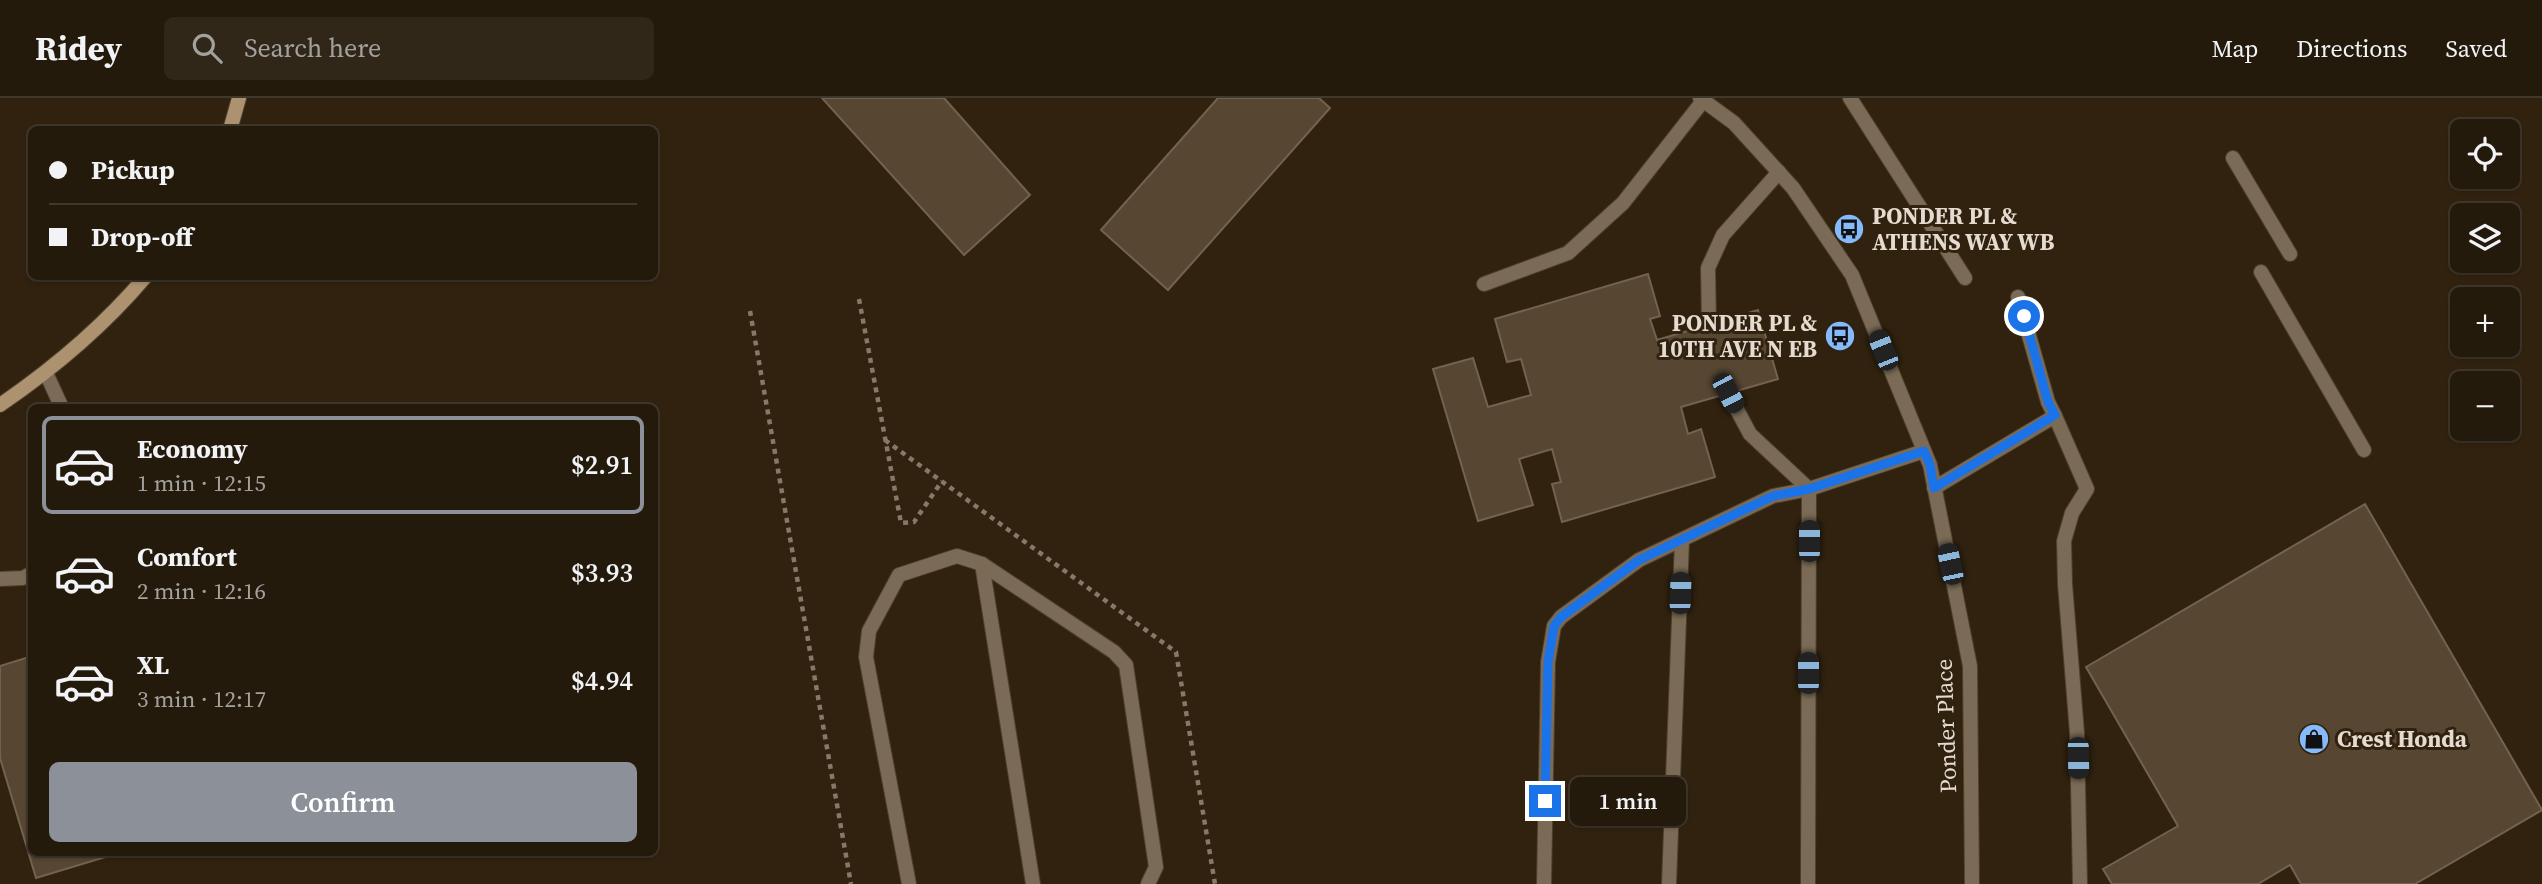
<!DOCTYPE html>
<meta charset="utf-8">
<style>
body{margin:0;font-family:"Source Serif 4",serif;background:#302719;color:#f1f3f6;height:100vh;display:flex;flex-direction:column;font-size:26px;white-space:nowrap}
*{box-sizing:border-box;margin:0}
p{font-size:23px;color:#a3a19d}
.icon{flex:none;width:38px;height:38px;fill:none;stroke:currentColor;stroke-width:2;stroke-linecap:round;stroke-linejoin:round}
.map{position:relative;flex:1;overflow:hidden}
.drawer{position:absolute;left:28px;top:306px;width:630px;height:452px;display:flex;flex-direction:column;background:#241a0b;border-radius:10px;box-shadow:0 2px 5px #0004,0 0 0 2px #41382c}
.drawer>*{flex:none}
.hud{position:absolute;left:28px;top:28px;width:630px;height:154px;border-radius:10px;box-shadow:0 2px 5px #0004,0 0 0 2px #41382c;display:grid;align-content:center;height:154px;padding:0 21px;background:#241a0b}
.controls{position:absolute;left:2450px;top:21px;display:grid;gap:14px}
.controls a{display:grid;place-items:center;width:70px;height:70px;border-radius:10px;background:#241a0b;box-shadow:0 2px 5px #0004,0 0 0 2px #41382c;font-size:35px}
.end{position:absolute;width:32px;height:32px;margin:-16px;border:9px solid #1a73e8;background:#fff;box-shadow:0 0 0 4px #fff}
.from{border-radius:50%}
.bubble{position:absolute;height:49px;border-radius:10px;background:#241a0b;box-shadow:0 2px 5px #0004,0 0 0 2px #41382c;font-size:23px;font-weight:600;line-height:49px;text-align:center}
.car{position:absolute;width:21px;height:42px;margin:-21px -10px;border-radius:9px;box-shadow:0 0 5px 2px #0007;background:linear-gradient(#222 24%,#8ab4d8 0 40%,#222 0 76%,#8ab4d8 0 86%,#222 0)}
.hud b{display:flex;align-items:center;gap:24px;height:66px;font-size:26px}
.hud b+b{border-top:2px solid #41382c}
.hud i{width:18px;height:18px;background:#f1f3f6}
ul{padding:12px 0 0;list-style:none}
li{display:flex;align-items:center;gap:21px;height:98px;margin:0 14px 10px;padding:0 7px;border:4px solid transparent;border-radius:10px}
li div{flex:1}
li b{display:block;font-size:26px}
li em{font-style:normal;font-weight:600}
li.selected{border-color:#8c9099}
li>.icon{width:63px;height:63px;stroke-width:1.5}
.cta{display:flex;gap:14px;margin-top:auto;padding:14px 21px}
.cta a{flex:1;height:80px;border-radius:10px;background:#8c9099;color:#fff;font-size:28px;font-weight:600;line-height:80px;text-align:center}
header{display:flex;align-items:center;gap:42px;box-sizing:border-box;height:98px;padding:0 35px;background:#241a0b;border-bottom:2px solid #41382c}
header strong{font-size:33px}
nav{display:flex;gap:38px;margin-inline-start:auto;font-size:24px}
.search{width:490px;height:63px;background:#302719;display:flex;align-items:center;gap:18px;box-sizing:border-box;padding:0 24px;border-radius:10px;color:#a3a19d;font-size:26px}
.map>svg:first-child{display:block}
</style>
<header>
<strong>Ridey</strong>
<div class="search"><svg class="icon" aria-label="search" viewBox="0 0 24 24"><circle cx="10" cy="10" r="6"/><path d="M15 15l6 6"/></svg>Search here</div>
<nav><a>Map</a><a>Directions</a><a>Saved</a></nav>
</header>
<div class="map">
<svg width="2542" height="786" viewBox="0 0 2542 786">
<rect width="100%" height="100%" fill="#30220f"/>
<g fill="#564632" stroke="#73624d" stroke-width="2">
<path d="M822,0H944L1030,97L964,157Z"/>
<path d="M1218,0H1319L1330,10L1168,192L1101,132Z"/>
<path d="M1648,176L1660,218L1650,221L1657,242L1758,212L1778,281L1681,309L1688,336L1701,331L1715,379L1562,424L1552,386L1561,384L1552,351L1519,361L1533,407L1478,423L1433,271L1473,260L1488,309L1531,297L1521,261L1507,264L1495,221Z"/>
<path d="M2365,406L2542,712L2415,786H2301L2290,767L2258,786H2112L2103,771L2178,728L2086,569Z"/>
<path d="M32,558V754H122L36,780L0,660V568Z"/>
</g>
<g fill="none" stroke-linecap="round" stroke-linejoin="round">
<g stroke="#4d402e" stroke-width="16">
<g id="lane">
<path d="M1850,0L1965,180"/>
<path d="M2233,60L2290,156"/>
<path d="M2261,174L2364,352"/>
<path d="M1484,186L1568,155L1623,105L1703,3"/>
<path d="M2018,199L2048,304L2055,318"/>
<path d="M1709,227L1708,170L1723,137L1779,74"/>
<path d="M46,275L62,310"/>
<path d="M1728,295L1750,336L1809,391L1808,786"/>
<path d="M1934,390L2055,318L2087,391L2072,415L2064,443L2065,486L2077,635L2080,786"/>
<path d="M0,481L23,480L32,475"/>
<path d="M1544,786L1548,564L1554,528L1561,519L1639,462L1773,398L1809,391L1924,353"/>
<path d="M1669,786L1682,442"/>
</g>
</g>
<g stroke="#4d402e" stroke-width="16">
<g id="street">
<path d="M1700,0L1734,25L1793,90L1852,177L1930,367L1970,568L1972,786"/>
<path d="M982,466L1033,786"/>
<path d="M909,786L866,559L869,533L899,477L957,458L982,466L1114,554L1126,567L1156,769L1148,786"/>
</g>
</g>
<g stroke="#4d402e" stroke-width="16">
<g id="secondary">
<path d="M230,32L239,0"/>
<path d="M0,307C54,270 103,229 146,178"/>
</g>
</g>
<g stroke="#85796a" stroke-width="4.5" stroke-dasharray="5 5" stroke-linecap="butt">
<path d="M859,201L901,425L914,424L942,383"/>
<path d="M750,213L851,786"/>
<path d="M885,342L1176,554L1215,786"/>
</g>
<use href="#lane" stroke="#7b6b56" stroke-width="14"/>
<use href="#street" stroke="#7b6b56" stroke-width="14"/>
<use href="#secondary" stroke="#ad9270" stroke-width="14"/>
</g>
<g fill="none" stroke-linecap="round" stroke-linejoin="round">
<path stroke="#1a73e8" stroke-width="9" d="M1545,703L1548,564L1554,528L1561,519L1639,462L1773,398L1809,391L1924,353L1930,367L1934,390L2055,317L2048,304L2024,218"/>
</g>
<defs>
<g id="bus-disc" transform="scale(1.575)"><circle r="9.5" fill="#86bbfb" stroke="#30220f"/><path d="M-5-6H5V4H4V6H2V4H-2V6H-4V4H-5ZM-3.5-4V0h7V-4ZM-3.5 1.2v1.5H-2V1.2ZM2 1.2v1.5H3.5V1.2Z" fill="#111"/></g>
<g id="shop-disc" transform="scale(1.575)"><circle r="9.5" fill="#86bbfb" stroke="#30220f"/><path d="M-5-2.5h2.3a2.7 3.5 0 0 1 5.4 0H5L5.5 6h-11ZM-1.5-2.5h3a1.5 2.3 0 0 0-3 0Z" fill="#111"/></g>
</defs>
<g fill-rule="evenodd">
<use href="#bus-disc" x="1849" y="131"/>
<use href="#bus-disc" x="1840" y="238"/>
<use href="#shop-disc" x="2314" y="641"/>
</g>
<g text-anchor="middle" stroke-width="6" stroke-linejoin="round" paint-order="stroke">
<g font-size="23" font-weight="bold" fill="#e5dbd0" stroke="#30220f" text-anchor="start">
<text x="1872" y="126">PONDER PL &amp;<tspan x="1872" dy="26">ATHENS WAY WB</tspan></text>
<text x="1817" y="233" text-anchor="end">PONDER PL &amp;<tspan x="1817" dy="26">10TH AVE N EB</tspan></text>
<text x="2337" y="649">Crest Honda</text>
</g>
<g font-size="23" fill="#e5dbd0" stroke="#30220f">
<text transform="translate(1946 628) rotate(-92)" y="8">Ponder Place</text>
</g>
</g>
</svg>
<div class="controls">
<a><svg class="icon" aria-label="locate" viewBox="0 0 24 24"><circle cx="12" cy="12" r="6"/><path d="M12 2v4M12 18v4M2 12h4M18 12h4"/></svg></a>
<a><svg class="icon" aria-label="layers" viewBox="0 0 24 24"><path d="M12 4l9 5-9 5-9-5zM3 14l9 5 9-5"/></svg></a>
<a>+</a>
<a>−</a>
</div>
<i class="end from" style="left:2024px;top:218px"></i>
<i class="end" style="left:1545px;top:703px"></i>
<div class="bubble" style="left:1570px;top:679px;width:116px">1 min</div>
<i class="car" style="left:1883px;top:252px;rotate:338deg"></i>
<i class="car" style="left:1728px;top:295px;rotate:152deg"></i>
<i class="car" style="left:1809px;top:443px;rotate:0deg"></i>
<i class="car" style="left:1950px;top:466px;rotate:348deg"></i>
<i class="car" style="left:1680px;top:495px;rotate:2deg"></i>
<i class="car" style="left:1808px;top:575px;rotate:0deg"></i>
<i class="car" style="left:2078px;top:660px;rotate:179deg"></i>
<div class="hud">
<b><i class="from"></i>Pickup</b>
<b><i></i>Drop-off</b>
</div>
<section class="drawer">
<ul>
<li class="selected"><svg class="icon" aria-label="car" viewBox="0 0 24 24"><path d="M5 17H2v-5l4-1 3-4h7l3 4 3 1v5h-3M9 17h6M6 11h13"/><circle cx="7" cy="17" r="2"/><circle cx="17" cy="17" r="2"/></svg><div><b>Economy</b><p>1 min · 12:15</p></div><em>$2.91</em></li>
<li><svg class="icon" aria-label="car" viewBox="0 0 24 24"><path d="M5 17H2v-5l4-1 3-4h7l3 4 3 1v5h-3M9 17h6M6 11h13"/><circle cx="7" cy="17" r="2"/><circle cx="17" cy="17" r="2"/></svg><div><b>Comfort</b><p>2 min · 12:16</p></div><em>$3.93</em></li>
<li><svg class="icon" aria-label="car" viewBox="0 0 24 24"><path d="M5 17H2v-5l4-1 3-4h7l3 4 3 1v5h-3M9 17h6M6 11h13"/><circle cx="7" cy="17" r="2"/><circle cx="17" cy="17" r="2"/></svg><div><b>XL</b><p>3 min · 12:17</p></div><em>$4.94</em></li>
</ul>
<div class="cta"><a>Confirm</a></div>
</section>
</div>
